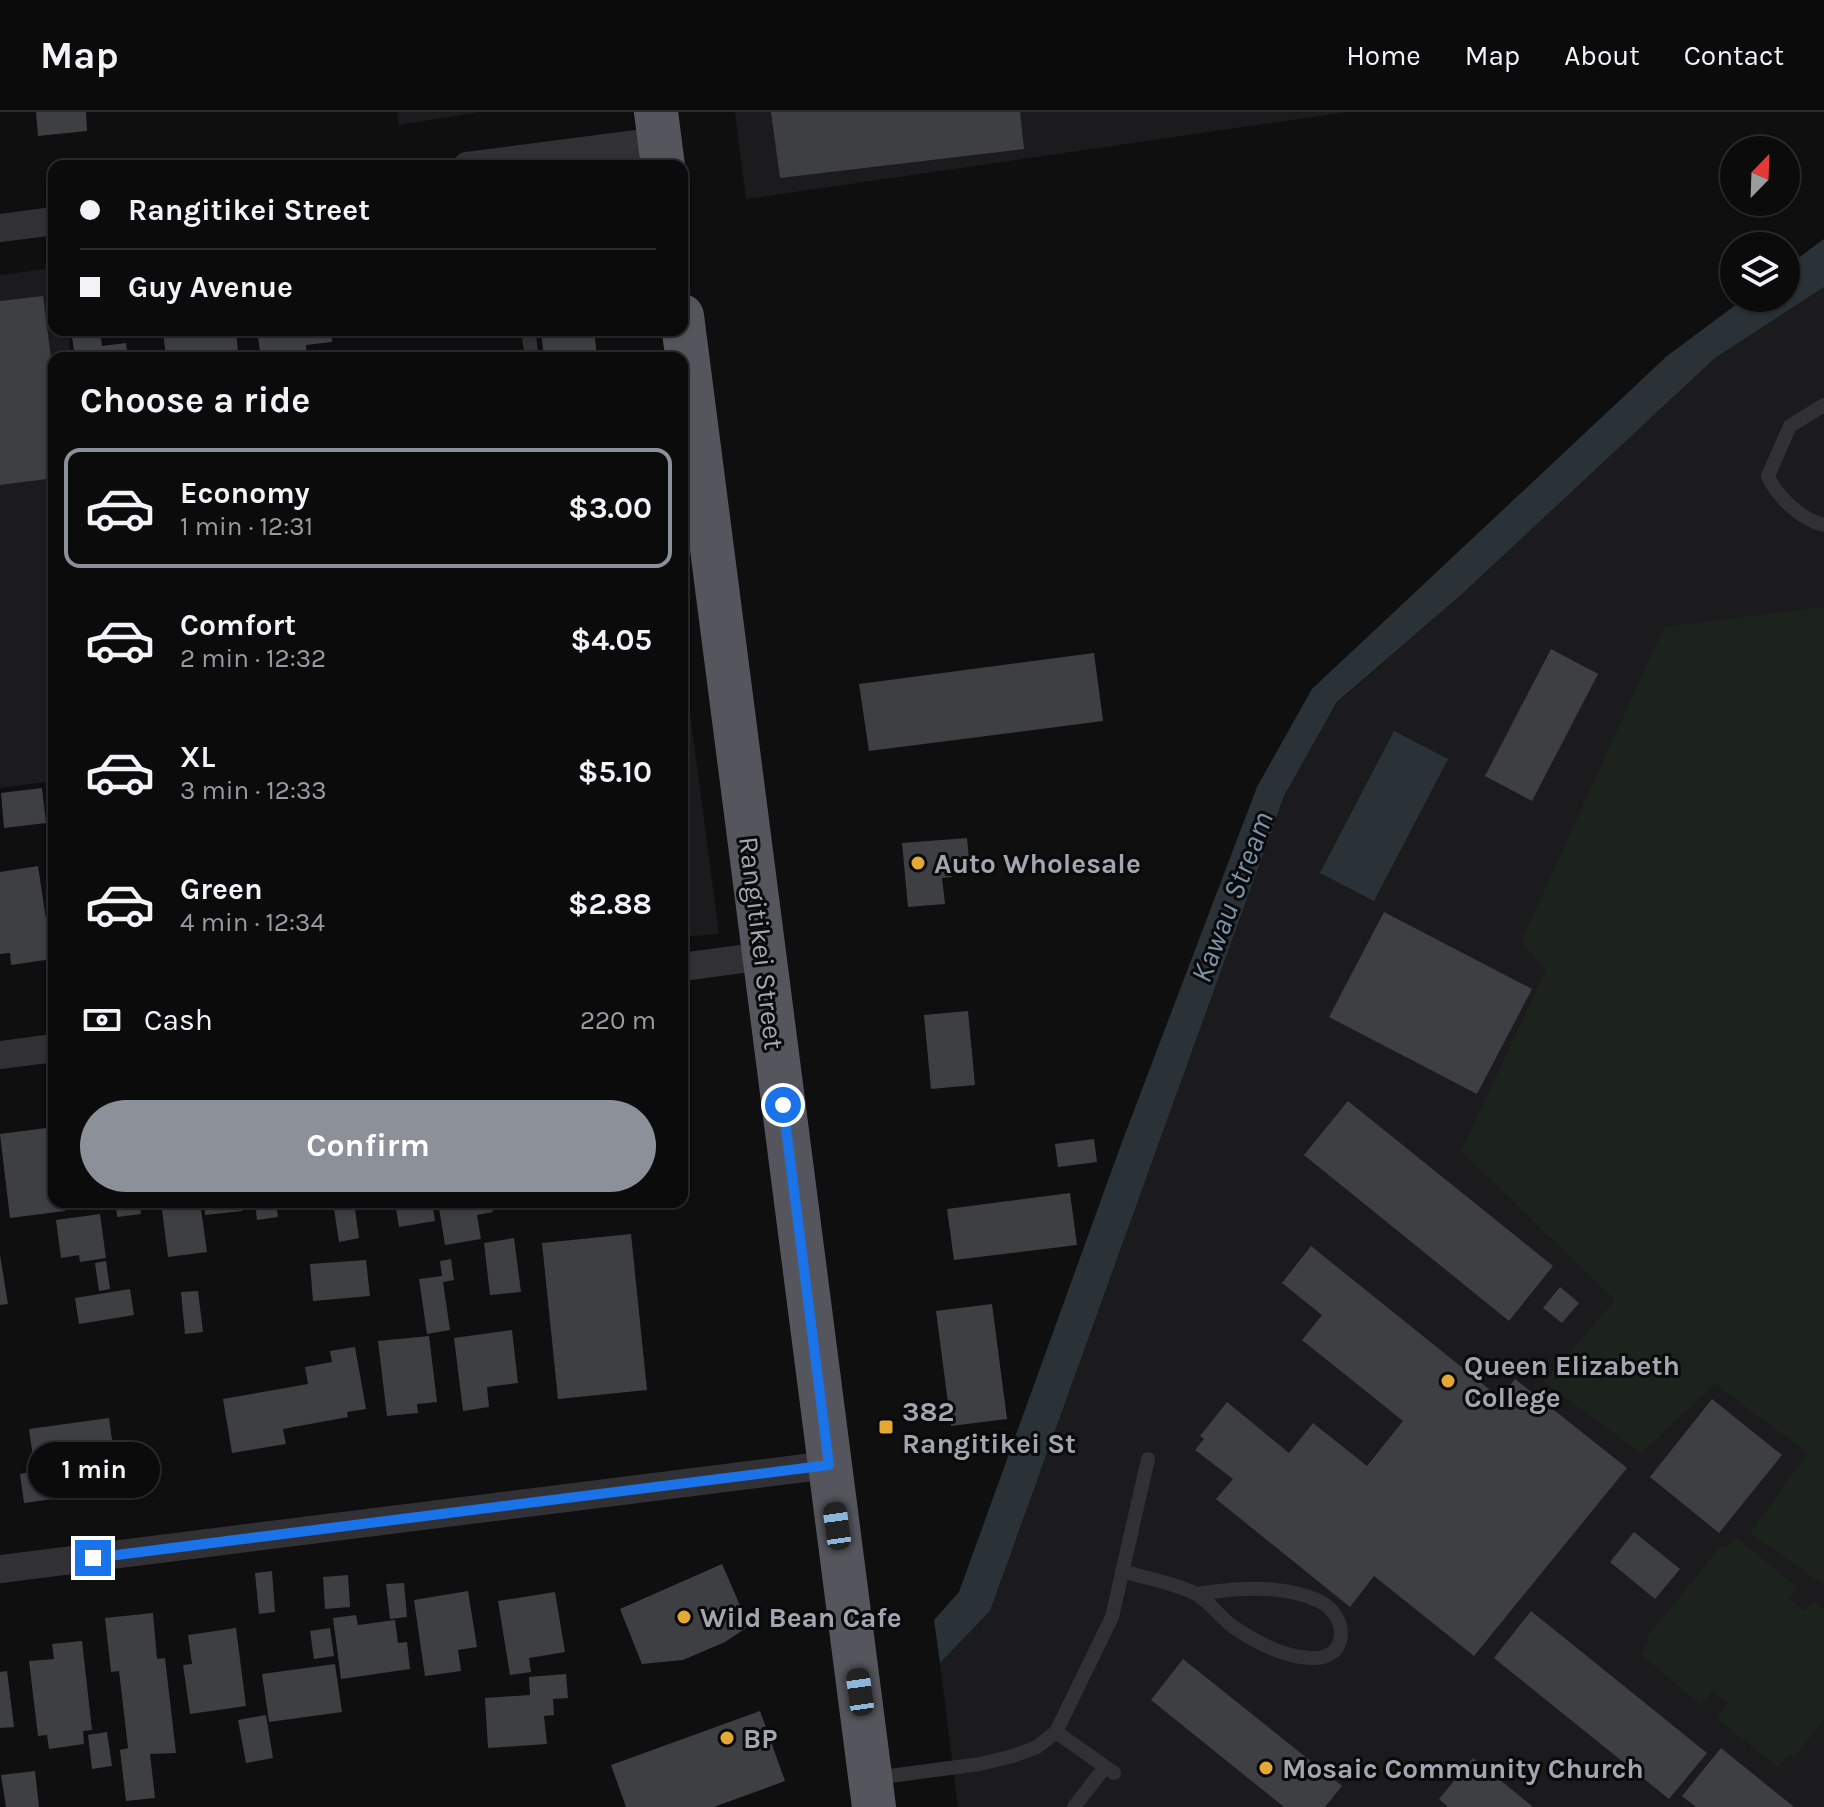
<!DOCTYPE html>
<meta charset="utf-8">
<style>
body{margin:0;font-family:Karla,sans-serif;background:#19191a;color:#f1f3f6;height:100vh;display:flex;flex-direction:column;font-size:30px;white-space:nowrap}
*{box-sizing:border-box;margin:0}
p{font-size:26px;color:#9a9b9d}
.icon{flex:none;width:44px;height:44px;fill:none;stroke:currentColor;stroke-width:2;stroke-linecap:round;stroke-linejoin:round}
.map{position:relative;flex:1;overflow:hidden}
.drawer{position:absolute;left:48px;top:240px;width:640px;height:856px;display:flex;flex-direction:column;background:#0b0b0c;border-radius:16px;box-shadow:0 2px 6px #0004,0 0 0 2px #2b2b2d}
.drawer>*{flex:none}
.banner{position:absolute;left:48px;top:48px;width:640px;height:176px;border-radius:16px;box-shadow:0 2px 6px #0004,0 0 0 2px #2b2b2d;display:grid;align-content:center;height:176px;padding:0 32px;background:#0b0b0c}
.needle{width:52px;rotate:23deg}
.fabs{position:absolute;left:1720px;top:24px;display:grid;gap:16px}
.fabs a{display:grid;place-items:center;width:80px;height:80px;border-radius:50%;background:#0b0b0c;box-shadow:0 2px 6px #0004,0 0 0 2px #2b2b2d;font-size:40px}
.end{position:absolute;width:36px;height:36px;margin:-18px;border:10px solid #1a73e8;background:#fff;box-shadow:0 0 0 4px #fff}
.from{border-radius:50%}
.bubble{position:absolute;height:56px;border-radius:28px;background:#0b0b0c;box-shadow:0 2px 6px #0004,0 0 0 2px #2b2b2d;font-size:26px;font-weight:700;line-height:56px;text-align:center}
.car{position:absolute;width:24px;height:48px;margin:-24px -12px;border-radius:10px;box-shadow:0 0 6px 2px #0007;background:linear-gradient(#222 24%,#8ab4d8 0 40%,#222 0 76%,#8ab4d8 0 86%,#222 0)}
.banner b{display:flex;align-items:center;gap:28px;height:76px;font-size:30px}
.banner b+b{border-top:2px solid #2b2b2d}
.banner i{width:20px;height:20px;background:#f1f3f6}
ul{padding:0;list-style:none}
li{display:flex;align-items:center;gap:24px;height:120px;margin:0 16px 12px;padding:0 16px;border:4px solid transparent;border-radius:16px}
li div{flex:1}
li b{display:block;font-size:30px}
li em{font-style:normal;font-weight:700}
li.selected{border-color:#8c9099}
li>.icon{width:72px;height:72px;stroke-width:1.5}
h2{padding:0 32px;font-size:36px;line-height:96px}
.pay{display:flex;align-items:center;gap:20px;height:88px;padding:0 32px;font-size:30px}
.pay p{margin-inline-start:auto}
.button{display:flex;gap:16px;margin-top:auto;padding:16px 32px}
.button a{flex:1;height:92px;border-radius:48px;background:#8c9099;color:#fff;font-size:32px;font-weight:700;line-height:92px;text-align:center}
header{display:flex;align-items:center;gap:48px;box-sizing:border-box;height:112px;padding:0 40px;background:#0b0b0c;border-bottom:2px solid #2b2b2d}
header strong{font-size:38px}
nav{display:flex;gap:44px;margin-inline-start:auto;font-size:28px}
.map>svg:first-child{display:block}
</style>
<header>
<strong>Map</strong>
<nav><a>Home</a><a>Map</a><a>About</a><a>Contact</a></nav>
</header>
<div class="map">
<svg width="1824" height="1695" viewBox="0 0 1824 1695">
<rect width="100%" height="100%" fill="#0f0f10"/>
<g fill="#1b1b1d">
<path d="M397,0H480L399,13Z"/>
<path d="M735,0H1347L746,87Z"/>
<path d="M54,156V218H68L71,246H54V669L0,676V163Z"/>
<path d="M1824,175V1695H958L940,1551L990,1499L1284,684L1337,591L1462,482L1715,246Z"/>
<path d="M682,540L719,822L682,825Z"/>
</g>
<g fill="#1c231d">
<path d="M1824,495V1473L1750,1421L1808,1341L1715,1272L1641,1341L1544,1270L1615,1188L1461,1039L1546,858L1521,830L1664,515Z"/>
<path d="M1736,1425L1798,1476L1789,1487L1804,1499L1813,1489L1824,1498V1608L1794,1645L1790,1642L1778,1656L1717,1606L1728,1591L1712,1579L1701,1593L1640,1542L1650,1529L1646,1526L1722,1433L1726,1436Z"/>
</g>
<g fill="#2a3238">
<path d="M1824,127V175L1715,246L1462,482L1337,590L1284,684L990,1499L940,1551L934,1508L959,1480L1122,1030L1257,675L1312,577L1667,244L1745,186H1786V155Z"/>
<path d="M1394,619L1448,647L1374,789L1320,761Z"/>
</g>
<g fill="#3e3f43">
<path d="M36,0H86L87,19L38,24Z"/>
<path d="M771,0H1020L1024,37L780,66Z"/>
<path d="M43,184L54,269V366L0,373V189Z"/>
<path d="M71,218H100L102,234L126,231L128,246H75Z"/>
<path d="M163,218H236L238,240L221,242V246H166Z"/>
<path d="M257,218H331L332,230L306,233L307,246H261Z"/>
<path d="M541,218H594L597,246H544Z"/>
<path d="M1551,537L1598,562L1532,689L1485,664Z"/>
<path d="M1094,541L1103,609L869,639L859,572Z"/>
<path d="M42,676L46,711L4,716L1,681Z"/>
<path d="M967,726L970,757L951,759L952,765L942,766L945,792L908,795L902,731Z"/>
<path d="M38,754L52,847L11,853L10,841L0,842V760Z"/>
<path d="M1384,800L1532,877L1477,982L1329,905Z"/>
<path d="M968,899L975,973L931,977L924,903Z"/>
<path d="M1348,989L1553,1154L1509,1209L1304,1043Z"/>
<path d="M54,1015V1090H64L65,1099L10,1106L0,1022Z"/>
<path d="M1094,1027L1097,1050L1058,1055L1055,1032Z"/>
<path d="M1070,1081L1077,1133L954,1148L947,1097Z"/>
<path d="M109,1090H139L141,1102L117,1105L116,1092L109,1093Z"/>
<path d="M161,1090H200L207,1140L168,1145Z"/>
<path d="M204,1090H241L242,1099L205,1103Z"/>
<path d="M255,1090H276L278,1105L257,1108Z"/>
<path d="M286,1090H317L303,1096Z"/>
<path d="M333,1090H354L359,1126L339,1130Z"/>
<path d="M395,1090H432L435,1109L399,1115Z"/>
<path d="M438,1090H491L493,1100L477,1103L481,1127L445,1133Z"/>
<path d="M100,1102L106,1146L80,1150L79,1143L61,1146L56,1108Z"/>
<path d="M631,1122L647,1278L558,1287L542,1131Z"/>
<path d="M514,1126L521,1180L490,1183L484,1131Z"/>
<path d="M1311,1134L1500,1286L1515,1267L1627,1356L1474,1544L1374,1464L1350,1495L1216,1387L1233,1367L1195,1338L1204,1327L1200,1324L1227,1290L1289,1341L1313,1311L1367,1354L1403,1309L1302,1228L1322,1203L1282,1171Z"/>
<path d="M0,1143L8,1192L0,1193Z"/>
<path d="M451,1147L454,1168L443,1170L450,1218L427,1222L419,1167L442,1164L440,1149Z"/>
<path d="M366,1148L370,1184L313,1189L310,1152Z"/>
<path d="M106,1149L110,1177L99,1179L95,1151Z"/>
<path d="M1560,1175L1579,1191L1562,1211L1543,1196Z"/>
<path d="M130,1177L134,1203L79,1212L75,1186Z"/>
<path d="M198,1179L203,1220L185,1222L181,1180Z"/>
<path d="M992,1192L1007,1307L951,1314L936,1199Z"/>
<path d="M512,1218L518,1271L487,1275L489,1295L463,1299L454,1226Z"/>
<path d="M429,1224L437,1290L417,1292L418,1301L387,1304L378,1229Z"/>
<path d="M355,1235L366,1297L347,1300L348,1305L283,1317L286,1332L232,1341L223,1287L308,1272L305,1255L332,1250L330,1239Z"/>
<path d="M1712,1287L1782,1343L1719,1421L1650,1365Z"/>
<path d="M109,1306L119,1378L24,1391L20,1362L35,1359L29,1317Z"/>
<path d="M1634,1420L1680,1457L1655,1487L1610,1450Z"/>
<path d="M722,1452L749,1514L725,1530L683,1548L642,1552L620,1497Z"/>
<path d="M272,1459L275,1500L259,1502L255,1461Z"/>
<path d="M348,1463L350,1495L325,1497L323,1465Z"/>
<path d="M404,1471L407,1505L390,1507L386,1472Z"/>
<path d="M468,1479L477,1535L458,1538L461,1559L425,1564L414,1488Z"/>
<path d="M555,1480L565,1540L529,1546L531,1560L510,1563L498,1489Z"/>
<path d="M1531,1499L1707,1641L1669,1687L1494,1546Z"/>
<path d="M153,1501L157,1547L165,1546L176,1641L150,1642L155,1686L126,1689L120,1638L128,1636L119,1559L111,1560L105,1506Z"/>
<path d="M356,1503L358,1513L395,1508L398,1531L407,1530L410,1557L341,1567L333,1506Z"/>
<path d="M236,1516L246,1594L190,1602L183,1553L192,1552L188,1523Z"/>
<path d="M330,1516L334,1544L314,1547L310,1519Z"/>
<path d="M82,1529L92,1618L83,1619L84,1632L49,1637L47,1623L38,1624L29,1549L54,1547L52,1532Z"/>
<path d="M1183,1547L1342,1674L1325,1695H1284L1151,1588Z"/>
<path d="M335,1552L342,1600L269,1610L262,1562Z"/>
<path d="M7,1559L14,1615L0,1616V1560Z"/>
<path d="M566,1562L568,1586L553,1587L554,1603L544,1604L547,1632L488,1636L485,1586L530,1583L529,1565Z"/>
<path d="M760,1599L785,1669L714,1695H626L611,1653Z"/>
<path d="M266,1603L273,1646L246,1651L238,1608Z"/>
<path d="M107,1620L112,1654L92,1657L88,1623Z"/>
<path d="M1721,1636L1794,1695H1696L1682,1684Z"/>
<path d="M1473,1646L1533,1695H1448L1439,1687Z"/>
<path d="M35,1659L39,1695H6L1,1663Z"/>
</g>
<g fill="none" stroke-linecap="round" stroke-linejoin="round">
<g stroke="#313135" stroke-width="14">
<path d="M528,218L532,246"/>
<path d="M1824,293L1790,314L1768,364C1777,385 1802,408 1824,413"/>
<path d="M1122,1459C1142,1465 1182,1473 1198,1483C1212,1492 1221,1507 1235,1516C1256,1530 1287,1547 1314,1546C1350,1546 1349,1502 1317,1488C1279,1472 1236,1476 1196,1482"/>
<path d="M1056,1620L1114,1661"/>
<path d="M875,1666L980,1652L1013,1644L1037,1635L1056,1620L1112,1505L1148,1347"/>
<path d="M1074,1695L1105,1655"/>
</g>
<g stroke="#313135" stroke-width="28">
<path d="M467,54L660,29"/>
<path d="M0,116L54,109"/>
<path d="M682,855L764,844"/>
<path d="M0,943L54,936"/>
<path d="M0,1457L829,1353"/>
</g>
<g stroke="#55565d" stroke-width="44">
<path d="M656,0L663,54"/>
<path d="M682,204L874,1695"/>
</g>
</g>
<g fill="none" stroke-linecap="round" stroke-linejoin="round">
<path stroke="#1a73e8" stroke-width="10" d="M93,1446L829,1353L783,993"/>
</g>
<g fill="#e4a934" stroke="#0a0a0b" stroke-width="3">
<circle cx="918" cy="751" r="8"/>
<circle cx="1448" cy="1269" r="8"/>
<rect x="878" y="1307" width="16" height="16" rx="4"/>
<circle cx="684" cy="1505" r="8"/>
<circle cx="727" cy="1626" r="8"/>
<circle cx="1266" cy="1656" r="8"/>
</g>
<g text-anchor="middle" stroke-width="6" stroke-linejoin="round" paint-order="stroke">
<g font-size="28" font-weight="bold" fill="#a1a6b0" stroke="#0a0a0b" text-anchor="start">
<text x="934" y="761">Auto Wholesale</text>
<text x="1464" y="1263">Queen Elizabeth<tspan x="1464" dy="32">College</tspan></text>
<text x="902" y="1309">382<tspan x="902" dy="32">Rangitikei St</tspan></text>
<text x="700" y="1515">Wild Bean Cafe</text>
<text x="743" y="1636">BP</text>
<text x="1282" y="1666">Mosaic Community Church</text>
</g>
<g font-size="28" fill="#a1a6b0" stroke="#0a0a0b">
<text transform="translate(762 831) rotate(83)" y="10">Rangitikei Street</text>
</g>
<g font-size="30" font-style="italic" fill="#7a93aa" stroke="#0a0a0b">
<text transform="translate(1232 785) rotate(-69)" y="10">Kawau Stream</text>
</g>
</g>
</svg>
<div class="fabs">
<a><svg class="needle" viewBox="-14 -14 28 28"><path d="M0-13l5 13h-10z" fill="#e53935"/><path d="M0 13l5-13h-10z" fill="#9a9b9d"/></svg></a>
<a><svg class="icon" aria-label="layers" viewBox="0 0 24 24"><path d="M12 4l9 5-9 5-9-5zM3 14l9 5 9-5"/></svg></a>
</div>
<i class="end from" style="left:783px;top:993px"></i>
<i class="end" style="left:93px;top:1446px"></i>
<div class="bubble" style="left:28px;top:1330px;width:132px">1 min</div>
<i class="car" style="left:837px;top:1414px;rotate:352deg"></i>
<i class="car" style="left:860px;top:1580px;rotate:352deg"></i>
<div class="banner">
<b><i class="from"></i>Rangitikei Street</b>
<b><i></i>Guy Avenue</b>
</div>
<section class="drawer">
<h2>Choose a ride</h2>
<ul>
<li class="selected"><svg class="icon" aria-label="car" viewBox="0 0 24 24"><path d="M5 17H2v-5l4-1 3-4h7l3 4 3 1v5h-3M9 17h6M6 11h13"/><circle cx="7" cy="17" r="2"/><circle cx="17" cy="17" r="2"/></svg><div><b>Economy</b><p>1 min · 12:31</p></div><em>$3.00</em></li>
<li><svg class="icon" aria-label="car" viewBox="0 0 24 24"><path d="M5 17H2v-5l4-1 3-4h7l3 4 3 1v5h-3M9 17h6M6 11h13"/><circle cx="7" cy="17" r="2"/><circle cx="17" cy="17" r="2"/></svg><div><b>Comfort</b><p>2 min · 12:32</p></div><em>$4.05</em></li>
<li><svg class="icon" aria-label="car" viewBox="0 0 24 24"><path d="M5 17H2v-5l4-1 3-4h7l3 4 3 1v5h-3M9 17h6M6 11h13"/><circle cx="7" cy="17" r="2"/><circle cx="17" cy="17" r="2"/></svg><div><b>XL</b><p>3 min · 12:33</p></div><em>$5.10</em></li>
<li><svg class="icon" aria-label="car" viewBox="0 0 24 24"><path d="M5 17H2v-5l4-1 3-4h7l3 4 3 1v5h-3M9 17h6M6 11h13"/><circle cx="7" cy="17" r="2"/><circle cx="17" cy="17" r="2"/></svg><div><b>Green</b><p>4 min · 12:34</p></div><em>$2.88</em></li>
</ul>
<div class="pay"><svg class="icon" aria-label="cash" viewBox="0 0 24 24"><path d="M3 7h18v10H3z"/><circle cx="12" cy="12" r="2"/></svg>Cash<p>220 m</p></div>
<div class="button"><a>Confirm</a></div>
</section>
</div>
